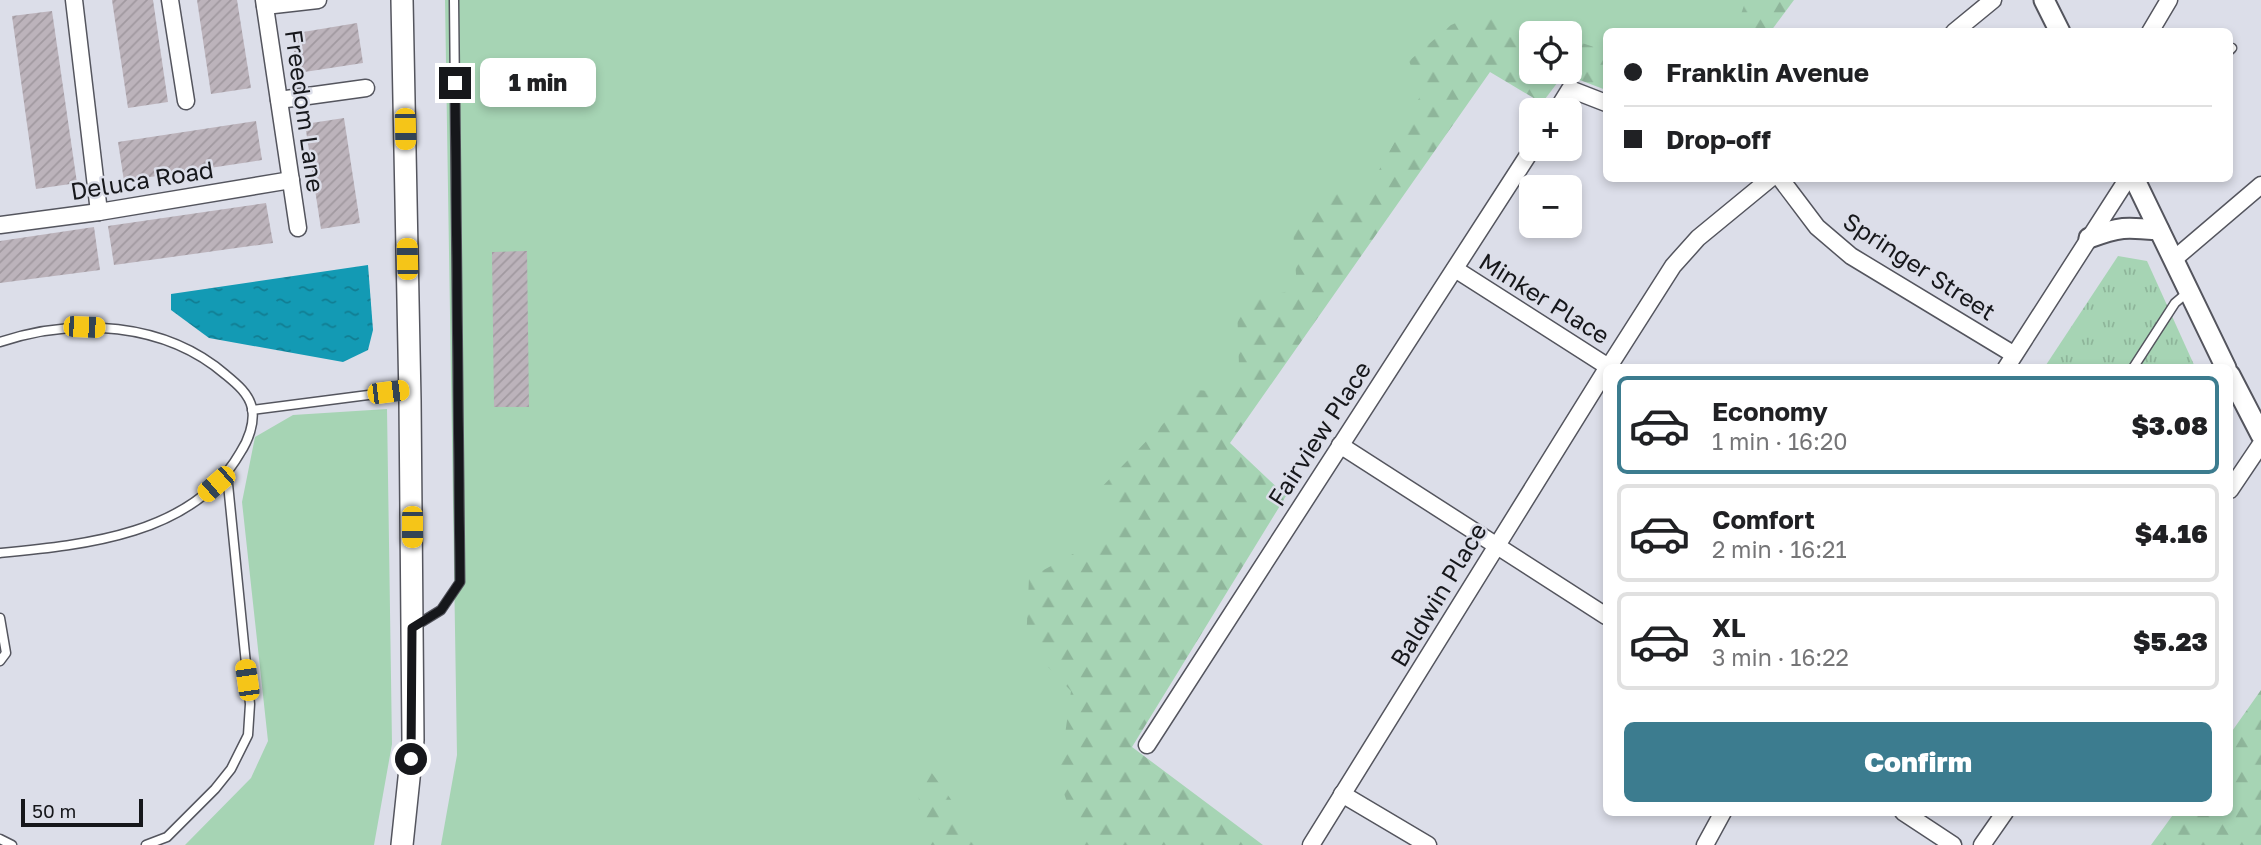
<!DOCTYPE html>
<meta charset="utf-8">
<style>
body{margin:0;font-family:"Golos Text",sans-serif;background:#f2f2f2;color:#202124;height:100vh;display:flex;flex-direction:column;font-size:26px;white-space:nowrap}
*{box-sizing:border-box;margin:0}
p{font-size:23px;color:#757577}
.icon{flex:none;width:38px;height:38px;fill:none;stroke:currentColor;stroke-width:2;stroke-linecap:round;stroke-linejoin:round}
.map{position:relative;flex:1;overflow:hidden}
.side{position:absolute;left:1603px;top:364px;width:630px;height:452px;display:flex;flex-direction:column;background:#fff;border-radius:10px;box-shadow:0 4px 10px #0003}
.side>*{flex:none}
.guide{position:absolute;left:1603px;top:28px;width:630px;height:154px;border-radius:10px;box-shadow:0 4px 10px #0003;display:grid;align-content:center;height:154px;padding:0 21px;background:#fff}
.tools{position:absolute;left:1519px;top:21px;display:grid;gap:14px}
.tools a{display:grid;place-items:center;width:63px;height:63px;border-radius:10px;background:#fff;box-shadow:0 4px 10px #0003;font-size:35px}
.scale{position:absolute;left:21px;bottom:18px;width:122px;box-sizing:border-box;padding-left:7px;border:4px solid #16171b;border-top:0;font-size:19px;line-height:24px;white-space:nowrap;color:#16171b;-webkit-text-stroke:5px #dcdee9;paint-order:stroke}
.end{position:absolute;width:32px;height:32px;margin:-16px;border:9px solid #16171b;background:#fff;box-shadow:0 0 0 4px #fff}
.from{border-radius:50%}
.bubble{position:absolute;height:49px;border-radius:10px;background:#fff;box-shadow:0 4px 10px #0003;font-size:23px;font-weight:800;line-height:49px;text-align:center}
.car{position:absolute;width:21px;height:42px;margin:-21px -10px;border-radius:9px;box-shadow:0 0 5px 2px #0007;background:linear-gradient(#f5c518 24%,#345 0 40%,#f5c518 0 76%,#345 0 86%,#f5c518 0)}
.guide b{display:flex;align-items:center;gap:24px;height:66px;font-size:26px}
.guide b+b{border-top:2px solid #e0e0e0}
.guide i{width:18px;height:18px;background:#202124}
ul{padding:12px 0 0;list-style:none}
li{display:flex;align-items:center;gap:21px;height:98px;margin:0 14px 10px;padding:0 7px;border:4px solid #e0e0e0;border-radius:10px}
li div{flex:1}
li b{display:block;font-size:26px}
li em{font-style:normal;font-weight:800}
li.active{border-color:#3c7c8f}
li>.icon{width:63px;height:63px;stroke-width:1.5}
.primary-button{display:flex;gap:14px;margin-top:auto;padding:14px 21px}
.primary-button a{flex:1;height:80px;border-radius:10px;background:#3c7c8f;color:#fff;font-size:28px;font-weight:800;line-height:80px;text-align:center}
.map>svg:first-child{display:block}
</style>
<div class="map">
<svg width="2261" height="845" viewBox="0 0 2261 845">
<defs>
<pattern id="forest-firs" width="22" height="20" patternUnits="userSpaceOnUse" patternTransform="scale(1.75)"><rect width="22" height="20" fill="#a6d4b4"/><path d="M5 1l3.5 6h-7zM16 11l3.5 6h-7z" fill="#8eb59a"/></pattern>
<pattern id="park-tufts" width="24" height="20" patternUnits="userSpaceOnUse" patternTransform="scale(1.75)"><rect width="24" height="20" fill="#a6d4b4"/><path d="M3 7l-1-3M5 7V3M7 7l1-3M15 17l-1-3M17 17v-4M19 17l1-3" fill="none" stroke="#8eb59a"/></pattern>
<pattern id="water-ripples" width="26" height="14" patternUnits="userSpaceOnUse" patternTransform="scale(1.75)"><rect width="26" height="14" fill="#139ab4"/><path d="M2 4q2-2 4 0t4 0M15 11q2-2 4 0t4 0" fill="none" stroke="#117d92"/></pattern>
<pattern id="building-hatch" width="6" height="6" patternUnits="userSpaceOnUse" patternTransform="scale(1.75)"><rect width="6" height="6" fill="#bcb3bb"/><path d="M-1 1l2-2M0 6l6-6M5 7l2-2" fill="none" stroke="#a199a0"/></pattern>
</defs>
<rect width="100%" height="100%" fill="#dcdee9"/>
<g fill="#a6d4b4">
<path d="M445,0H1773L1762,31L1606,32V83L1570,69V33H1531L1481,57L1205,463L1110,760L1246,845H441L457,755Z"/>
<path d="M387,409L392,744L374,845H185L251,778L268,741L242,502L255,437L293,415Z"/>
</g>
<g fill="url(#forest-firs)">
<path d="M1746,0H1794L1771,31H1735Z"/>
<path d="M1487,10L1554,33H1531V72H1570V39L1606,51V90L1564,74L1542,103L1490,72L1230,443L1286,496L1132,747L1263,845H1082L1059,779L1071,691L1026,644L1029,578L1135,520L1094,495L1196,390L1224,392L1239,366L1237,304L1297,289L1293,229L1338,192L1368,190L1422,93L1409,61L1451,25Z"/>
<path d="M2261,690V845H2151L2175,812H2230V734Z"/>
<path d="M926,765L984,845H923L917,778Z"/>
</g>
<path fill="url(#park-tufts)" d="M2118,256L2147,261L2195,367L2044,368Z"/>
<path fill="url(#water-ripples)" d="M368,265L373,330L368,350L343,362L209,338L171,310V294Z"/>
<g fill="url(#building-hatch)">
<path d="M112,0H153L168,102L128,108Z"/>
<path d="M197,0H237L251,88L211,94Z"/>
<path d="M52,11L77,183L36,189L12,16Z"/>
<path d="M357,23L363,63L298,73L291,34Z"/>
<path d="M344,118L360,223L321,229L305,124Z"/>
<path d="M256,121L262,160L124,181L118,142Z"/>
<path d="M266,203L273,243L114,265L108,226Z"/>
<path d="M94,227L100,270L0,283V241Z"/>
<path d="M527,251L529,407H494L492,252Z"/>
</g>
<g fill="none" stroke-linecap="round" stroke-linejoin="round">
<g stroke="#54555e" stroke-width="11">
<g id="service">
<path d="M2230,50L2232,48"/>
<path d="M0,342C74,317 165,322 226,375C237,384 249,394 252,408C255,423 248,441 240,453C193,535 84,545 0,553"/>
<path d="M2133,368L2175,303L2188,292"/>
<path d="M252,410L407,390"/>
<path d="M0,618L6,653L0,661"/>
<path d="M415,626L441,610L460,582L454,0"/>
<path d="M0,839L12,845"/>
<path d="M146,845L167,837L215,789L231,769L248,735L250,704L227,474"/>
</g>
</g>
<g stroke="#54555e" stroke-width="19">
<g id="minor">
<path d="M74,0L99,212"/>
<path d="M170,0L186,101"/>
<path d="M264,0L298,228"/>
<path d="M265,6L318,0"/>
<path d="M1954,32L1993,0"/>
<path d="M2150,32L2169,0"/>
<path d="M279,100L366,88"/>
<path d="M1557,110L1570,89L1606,103"/>
<path d="M1780,178L1817,227L1851,256L2013,354"/>
<path d="M0,225L99,212L291,180"/>
<path d="M2173,260L2261,185"/>
<path d="M1455,269L1610,368"/>
<path d="M1608,368L1673,266L1698,238L1771,178"/>
<path d="M2006,368L2128,178"/>
<path d="M1340,445L1606,616"/>
<path d="M2230,490L2261,444"/>
<path d="M1147,745L1532,149"/>
<path d="M1342,794L1428,845"/>
<path d="M1903,812L1953,845"/>
<path d="M1311,845L1606,370"/>
<path d="M1705,845L1723,812"/>
<path d="M1982,845L2005,812"/>
</g>
</g>
<g stroke="#54555e" stroke-width="23">
<g id="tertiary">
<path d="M2044,0L2060,32"/>
<path d="M2134,178L2226,368"/>
<path d="M2089,238C2120,226 2127,227 2159,230"/>
<path d="M2230,375L2261,435"/>
</g>
</g>
<g stroke="#54555e" stroke-width="24">
<path id="secondary" d="M402,845L413,740L410,400L402,0"/>
</g>
<use href="#service" stroke="#fff" stroke-width="8"/>
<use href="#minor" stroke="#fff" stroke-width="16"/>
<use href="#tertiary" stroke="#fff" stroke-width="19"/>
<use href="#secondary" stroke="#fff" stroke-width="21"/>
</g>
<g fill="none" stroke-linecap="round" stroke-linejoin="round">
<path stroke="#16171b" stroke-width="9" d="M411,759L412,628L441,610L460,582L455,83"/>
</g>
<g text-anchor="middle" stroke-width="5" stroke-linejoin="round" paint-order="stroke">
<g font-size="24" fill="#16171b" stroke="#dcdee9">
<text transform="translate(304 111) rotate(82)" y="8">Freedom Lane</text>
<text transform="translate(142 181) rotate(-9)" y="8">Deluca Road</text>
<text transform="translate(1919 267) rotate(33)" y="8">Springer Street</text>
<text transform="translate(1544 299) rotate(32)" y="8">Minker Place</text>
<text transform="translate(1320 434) rotate(-57)" y="8">Fairview Place</text>
<text transform="translate(1439 595) rotate(-59)" y="8">Baldwin Place</text>
</g>
</g>
</svg>
<div class="tools">
<a><svg class="icon" aria-label="locate" viewBox="0 0 24 24"><circle cx="12" cy="12" r="6"/><path d="M12 2v4M12 18v4M2 12h4M18 12h4"/></svg></a>
<a>+</a>
<a>−</a>
</div>
<div class="scale">50 m</div>
<i class="end from" style="left:411px;top:759px"></i>
<i class="end" style="left:455px;top:83px"></i>
<div class="bubble" style="left:480px;top:58px;width:116px">1 min</div>
<i class="car" style="left:405px;top:129px;rotate:179deg"></i>
<i class="car" style="left:407px;top:259px;rotate:359deg"></i>
<i class="car" style="left:84px;top:327px;rotate:92deg"></i>
<i class="car" style="left:388px;top:392px;rotate:83deg"></i>
<i class="car" style="left:216px;top:484px;rotate:229deg"></i>
<i class="car" style="left:412px;top:527px;rotate:180deg"></i>
<i class="car" style="left:247px;top:680px;rotate:352deg"></i>
<div class="guide">
<b><i class="from"></i>Franklin Avenue</b>
<b><i></i>Drop-off</b>
</div>
<section class="side">
<ul>
<li class="active"><svg class="icon" aria-label="car" viewBox="0 0 24 24"><path d="M5 17H2v-5l4-1 3-4h7l3 4 3 1v5h-3M9 17h6M6 11h13"/><circle cx="7" cy="17" r="2"/><circle cx="17" cy="17" r="2"/></svg><div><b>Economy</b><p>1 min · 16:20</p></div><em>$3.08</em></li>
<li><svg class="icon" aria-label="car" viewBox="0 0 24 24"><path d="M5 17H2v-5l4-1 3-4h7l3 4 3 1v5h-3M9 17h6M6 11h13"/><circle cx="7" cy="17" r="2"/><circle cx="17" cy="17" r="2"/></svg><div><b>Comfort</b><p>2 min · 16:21</p></div><em>$4.16</em></li>
<li><svg class="icon" aria-label="car" viewBox="0 0 24 24"><path d="M5 17H2v-5l4-1 3-4h7l3 4 3 1v5h-3M9 17h6M6 11h13"/><circle cx="7" cy="17" r="2"/><circle cx="17" cy="17" r="2"/></svg><div><b>XL</b><p>3 min · 16:22</p></div><em>$5.23</em></li>
</ul>
<div class="primary-button"><a>Confirm</a></div>
</section>
</div>
